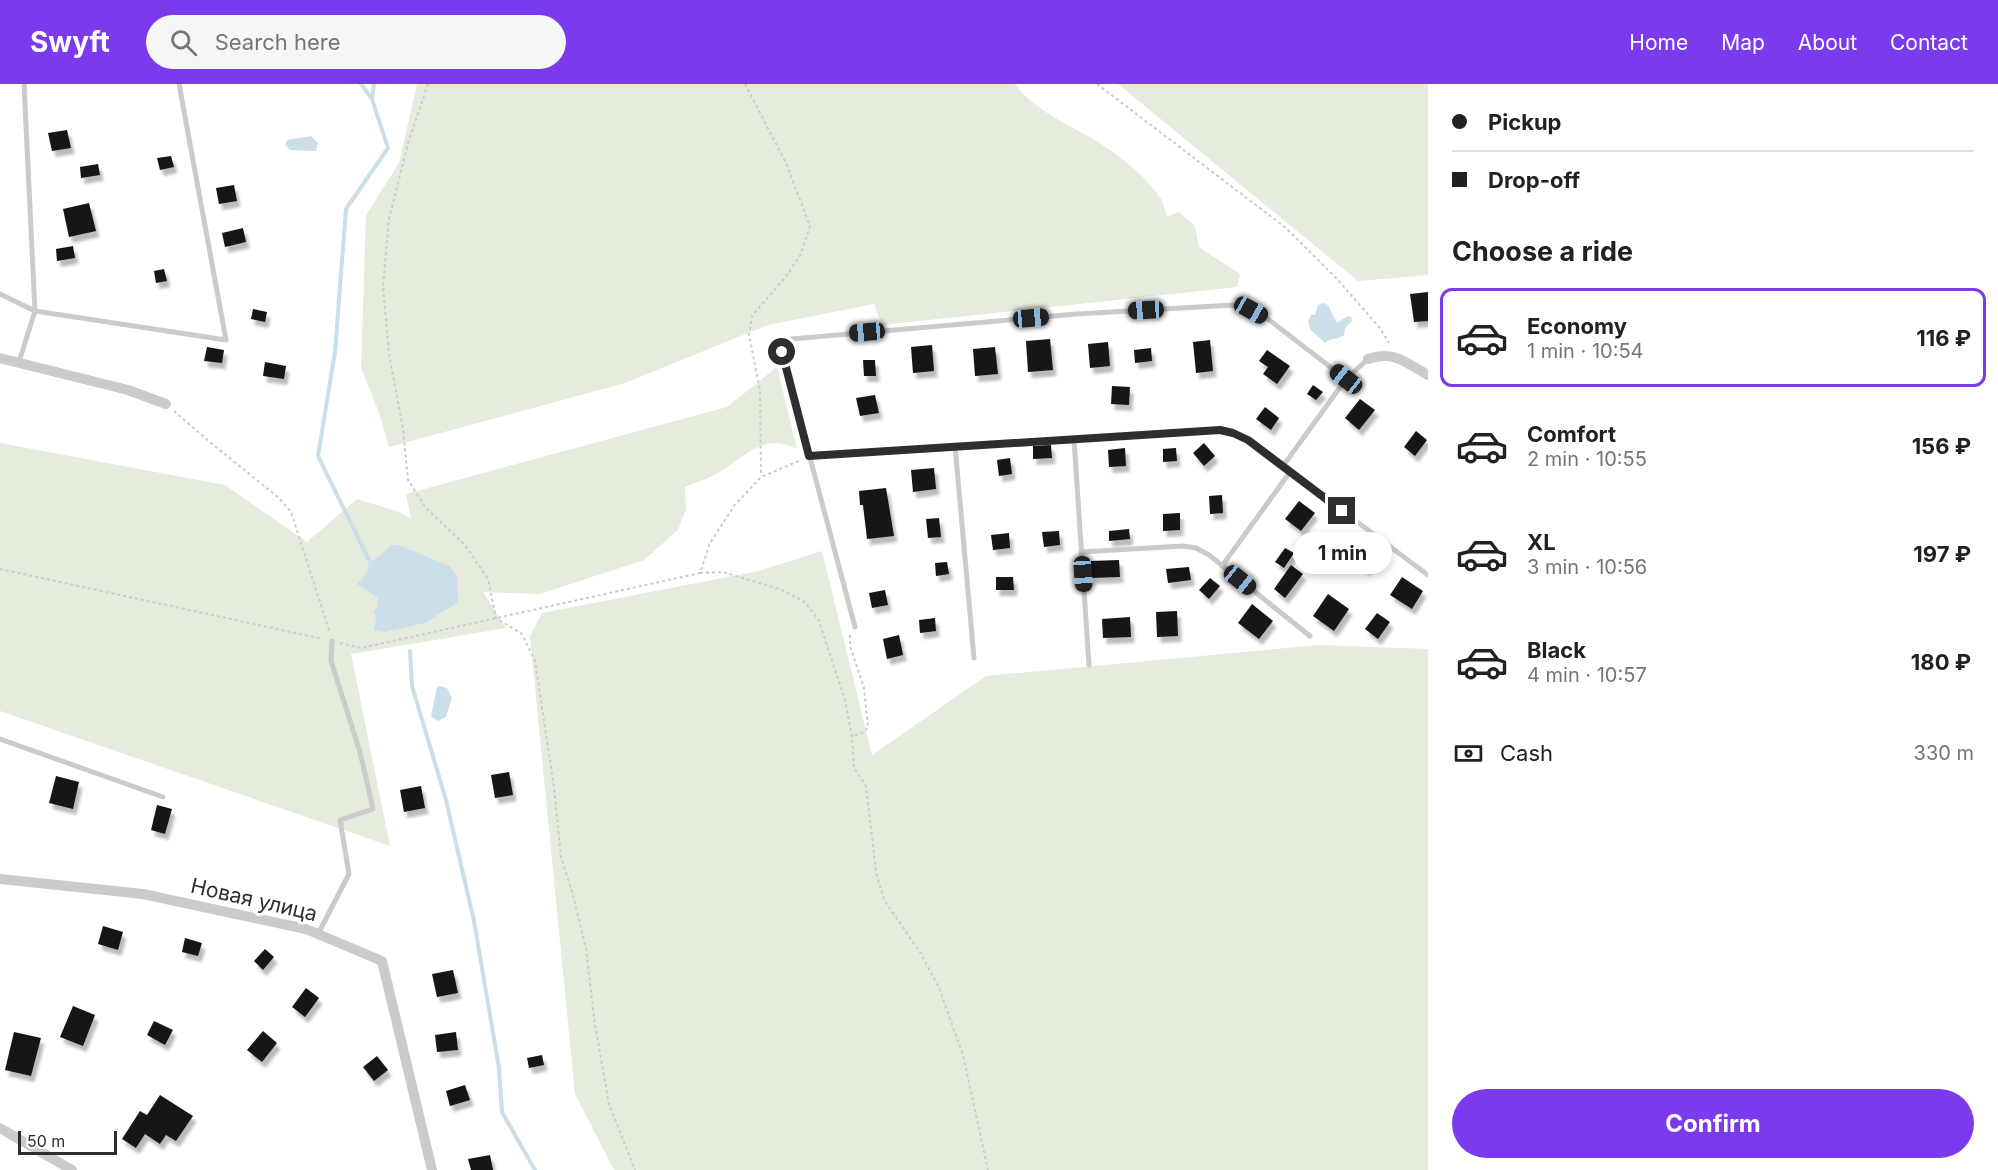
<!DOCTYPE html>
<meta charset="utf-8">
<style>
body{margin:0;font-family:Inter,sans-serif;background:#f6f6f6;color:#202124;height:100vh;display:flex;flex-direction:column;font-size:22px;white-space:nowrap}
*{box-sizing:border-box;margin:0}
p{font-size:20px;color:#757577}
.icon{flex:none;width:33px;height:33px;fill:none;stroke:currentColor;stroke-width:2;stroke-linecap:round;stroke-linejoin:round}
.map{position:relative;flex:1;overflow:hidden}
.side{display:flex;flex-direction:column;background:#fff;width:570px}
.side>*{flex:none}
.hud{display:grid;align-content:center;height:132px;padding:0 24px;background:#fff}
.scale{position:absolute;left:18px;bottom:15px;width:99px;box-sizing:border-box;padding-left:6px;border:3px solid #2e2e2e;border-top:0;font-size:16px;line-height:21px;white-space:nowrap;color:#2e2e2e;-webkit-text-stroke:4px #fff;paint-order:stroke}
.end{position:absolute;width:27px;height:27px;margin:-14px;border:8px solid #2e2e2e;background:#fff;box-shadow:0 0 0 3px #fff}
.from{border-radius:50%}
.bubble{position:absolute;height:42px;border-radius:21px;background:#fff;box-shadow:0 3px 9px #0003;font-size:20px;font-weight:700;line-height:42px;text-align:center}
.car{position:absolute;width:18px;height:36px;margin:-18px -9px;border-radius:8px;box-shadow:0 0 4px 2px #0007;background:linear-gradient(#222 24%,#8ab4d8 0 40%,#222 0 76%,#8ab4d8 0 86%,#222 0)}
.hud b{display:flex;align-items:center;gap:21px;height:57px;font-size:22px}
.hud b+b{border-top:2px solid #e0e0e0}
.hud i{width:15px;height:15px;background:#202124}
ul{padding:0;list-style:none}
li{display:flex;align-items:center;gap:18px;height:99px;margin:0 12px 9px;padding:0 12px;border:3px solid transparent;border-radius:12px}
li div{flex:1}
li b{display:block;font-size:22px}
li em{font-style:normal;font-weight:700}
li.selected{border-color:#7c3aed}
li>.icon{width:54px;height:54px;stroke-width:1.5}
h2{padding:0 24px;font-size:27px;line-height:72px}
.pay{display:flex;align-items:center;gap:15px;height:66px;padding:0 24px;font-size:22px}
.pay p{margin-inline-start:auto}
.action{display:flex;gap:12px;margin-top:auto;padding:12px 24px}
.action a{flex:1;height:69px;border-radius:36px;background:#7c3aed;color:#fff;font-size:24px;font-weight:700;line-height:69px;text-align:center}
header{display:flex;align-items:center;gap:36px;box-sizing:border-box;height:84px;padding:0 30px;background:#7c3aed;color:#fff}
header strong{font-size:28px}
nav{display:flex;gap:33px;margin-inline-start:auto;font-size:21px}
.search{width:420px;height:54px;background:#f6f6f6;display:flex;align-items:center;gap:15px;box-sizing:border-box;padding:0 21px;border-radius:33px;color:#757577;font-size:22px}
main{display:flex;flex:1;min-height:0}
.map>svg:first-child{display:block}
</style>
<header>
<strong>Swyft</strong>
<div class="search"><svg class="icon" aria-label="search" viewBox="0 0 24 24"><circle cx="10" cy="10" r="6"/><path d="M15 15l6 6"/></svg>Search here</div>
<nav><a>Home</a><a>Map</a><a>About</a><a>Contact</a></nav>
</header>
<main>
<div class="map">
<svg width="1428" height="1086" viewBox="0 0 1428 1086">
<defs>
<filter id="shadow"><feDropShadow dx="3.5" dy="6" stdDeviation="1.5" flood-color="#0004"/></filter>
</defs>
<rect width="100%" height="100%" fill="#fff"/>
<g fill="#e5ebdd">
<path d="M417,0H1015C1035,27 1067,40 1095,56C1118,71 1146,91 1161,115C1164,120 1165,127 1167,133L1179,128L1195,142L1199,163L1240,190L1237,203L882,241L874,220L768,241L625,299L389,363L378,326L361,284L366,131L399,79Z"/>
<path d="M1118,0H1428V191L1358,197Z"/>
<path d="M777,283L797,365C762,349 749,370 720,388C709,394 697,398 685,403L686,425L678,446L644,476L540,510L483,508L506,544L351,570L390,762L0,627V359L225,401L307,458L357,415L399,428L411,435L406,410L727,323Z"/>
<path d="M822,467L872,671L986,592L1319,561L1428,565V1086H614L575,1010L530,552L542,529L759,487Z"/>
</g>
<g fill="#cadfe9">
<path d="M311,52L318,59L316,67L290,66L285,61L287,56Z"/>
<path d="M1323,219L1328,221L1337,239L1348,232L1351,233L1352,237L1345,244L1344,251C1338,256 1331,253 1325,259L1310,245L1308,238L1311,231H1315L1318,221Z"/>
<path d="M391,461H398L450,482L457,493L458,518L425,539L385,548L374,546L376,533L374,527L378,523L377,513L357,500L366,490L370,478L380,472Z"/>
<path d="M440,602L447,604L452,614L446,633L438,637L431,632L437,603Z"/>
</g>
<g fill="none" stroke-linecap="round" stroke-linejoin="round">
<g stroke="#cadfe9" stroke-width="4">
<path d="M361,0L372,15L388,64L346,125L335,268L318,372L370,478L373,481"/>
<path d="M372,14L374,0"/>
<path d="M410,567L412,602L446,716L474,837L499,984L502,1028L535,1086"/>
</g>
</g>
<g fill="#151515" filter="url(#shadow)">
<path d="M67,46L71,64L52,67L48,49Z"/>
<path d="M171,72L174,83L160,86L157,74Z"/>
<path d="M98,80L100,91L81,94L80,83Z"/>
<path d="M234,101L237,117L219,120L216,104Z"/>
<path d="M89,119L96,147L69,153L63,125Z"/>
<path d="M243,144L246,158L225,163L222,149Z"/>
<path d="M73,162L75,174L57,177L56,165Z"/>
<path d="M164,185L167,197L156,199L154,187Z"/>
<path d="M1428,208V237L1414,238L1410,210Z"/>
<path d="M253,225L267,228L265,238L251,235Z"/>
<path d="M1050,255L1053,286L1028,288L1026,257Z"/>
<path d="M1210,256L1213,287L1196,289L1193,258Z"/>
<path d="M1108,258L1110,282L1090,284L1088,260Z"/>
<path d="M932,261L934,287L913,289L911,263Z"/>
<path d="M207,263L224,266L222,279L204,277Z"/>
<path d="M995,263L998,290L975,292L973,265Z"/>
<path d="M1151,264L1152,277L1135,279L1134,266Z"/>
<path d="M1267,266L1290,282L1277,300L1263,290L1268,283L1259,277Z"/>
<path d="M863,276H875L876,292H864Z"/>
<path d="M265,278L286,282L284,295L263,292Z"/>
<path d="M1313,301L1323,308L1316,316L1307,310Z"/>
<path d="M1112,302L1130,303L1129,321L1111,320Z"/>
<path d="M875,311L879,329L860,332L856,314Z"/>
<path d="M1360,315L1375,326L1359,346L1345,334Z"/>
<path d="M1265,323L1279,334L1271,346L1256,335Z"/>
<path d="M1416,347L1427,356L1415,372L1404,363Z"/>
<path d="M1204,359L1215,372L1204,382L1193,369Z"/>
<path d="M1051,361L1052,374L1033,375V362Z"/>
<path d="M1125,364L1126,382L1109,383L1108,366Z"/>
<path d="M1176,364L1177,377L1163,378V365Z"/>
<path d="M1010,374L1012,390L999,392L997,376Z"/>
<path d="M934,384L936,405L913,408L911,386Z"/>
<path d="M886,404L894,452L867,455L863,421H860L859,407Z"/>
<path d="M1222,411L1223,429L1210,430L1209,412Z"/>
<path d="M1299,417L1315,429L1301,447L1285,435Z"/>
<path d="M1180,429V446L1163,447V430Z"/>
<path d="M939,434L941,453L928,454L926,435Z"/>
<path d="M1129,445L1130,455L1109,457V447Z"/>
<path d="M1059,447L1060,461L1044,463L1042,448Z"/>
<path d="M1009,449L1010,464L993,466L991,451Z"/>
<path d="M1333,450L1358,467L1361,462L1376,472L1367,486L1343,470L1335,482L1319,472Z"/>
<path d="M1285,464L1294,469L1284,484L1275,478Z"/>
<path d="M1119,476L1120,493L1091,494L1090,477Z"/>
<path d="M947,478L949,490L936,492L935,479Z"/>
<path d="M1291,481L1303,490L1285,514L1274,505Z"/>
<path d="M1189,483L1191,496L1168,499L1166,485Z"/>
<path d="M996,493H1013L1014,506H996Z"/>
<path d="M1402,493L1423,507L1412,525L1390,511Z"/>
<path d="M1210,494L1220,502L1209,515L1199,506Z"/>
<path d="M885,506L888,521L872,524L869,509Z"/>
<path d="M1328,510L1349,525L1334,547L1313,532Z"/>
<path d="M1252,520L1273,537L1259,555L1238,539Z"/>
<path d="M1177,527L1178,552L1157,553L1156,528Z"/>
<path d="M1377,529L1390,538L1378,555L1365,545Z"/>
<path d="M1130,533L1131,553L1103,554L1102,535Z"/>
<path d="M935,534L936,547L920,549L919,536Z"/>
<path d="M899,551L903,571L887,575L883,555Z"/>
<path d="M509,688L513,711L495,714L491,691Z"/>
<path d="M56,692L79,698L73,725L49,719Z"/>
<path d="M421,702L425,724L404,728L400,706Z"/>
<path d="M157,721L172,725L165,750L151,746Z"/>
<path d="M103,842L123,848L118,866L98,860Z"/>
<path d="M185,854L202,859L198,872L182,868Z"/>
<path d="M265,865L274,873L263,886L254,877Z"/>
<path d="M453,886L458,909L437,913L432,890Z"/>
<path d="M306,904L319,914L305,933L292,923Z"/>
<path d="M73,922L95,931L83,962L60,953Z"/>
<path d="M154,937L173,946L165,961L147,951Z"/>
<path d="M263,947L277,959L262,978L247,966Z"/>
<path d="M14,948L41,954L31,992L5,986Z"/>
<path d="M456,948L458,966L437,968L435,951Z"/>
<path d="M542,971L544,981L529,984L527,974Z"/>
<path d="M377,972L388,986L374,997L363,983Z"/>
<path d="M465,1001L470,1016L450,1022L446,1007Z"/>
<path d="M160,1011L193,1032L176,1057L166,1051L160,1060L145,1050L136,1064L122,1055L140,1027L147,1031Z"/>
<path d="M490,1071L493,1086H471L468,1075Z"/>
</g>
<g fill="none" stroke-linecap="round" stroke-linejoin="round">
<g stroke="#cbcbcb" stroke-width="2" stroke-dasharray="3 3" stroke-linecap="butt">
<path d="M428,0L408,59L389,135L383,202L389,270L403,345L408,396L426,424L465,461L488,495L496,534L522,550L535,577L554,703L561,773L573,811L586,865L595,941L609,1020L635,1086"/>
<path d="M745,0L786,79L810,142L801,170L788,190L752,232L749,251L760,306L761,392"/>
<path d="M1097,0L1286,144L1336,194L1380,244L1389,259"/>
<path d="M174,327L211,359L279,414L291,428L330,549"/>
<path d="M0,485L323,555"/>
<path d="M700,489L723,488L782,506L805,518L819,537L845,616L852,652L854,684L866,702L876,788L884,816L920,868L939,904L963,971L988,1086"/>
<path d="M850,551V562L864,604L868,644L862,649L852,652"/>
<path d="M340,559L361,564L700,489L710,459L734,422L761,393L801,376"/>
</g>
<g stroke="#cbcbcb" stroke-width="5">
<path d="M0,210L35,227L226,256L179,0"/>
<path d="M19,278L35,227L24,0"/>
<path d="M1074,355L1089,581"/>
<path d="M955,362L974,574"/>
<path d="M809,372L1212,346L1233,349L1248,356L1428,491"/>
<path d="M1283,382L1346,295L1368,275"/>
<path d="M1081,468L1183,462L1196,464L1209,471L1310,552"/>
<path d="M1222,482L1290,388"/>
<path d="M855,543L783,272V264L791,255L1077,230L1233,221L1251,226L1268,235L1346,295"/>
<path d="M0,655L163,713"/>
<path d="M318,850L349,790L340,736L373,725L360,668L331,577L332,557"/>
</g>
<g stroke="#cbcbcb" stroke-width="10">
<path d="M0,274L128,306L166,320"/>
<path d="M1368,275C1394,266 1406,279 1428,291"/>
<path d="M0,795L143,810L306,845L382,877L432,1086"/>
<path d="M0,1044L72,1086"/>
</g>
</g>
<g fill="none" stroke-linecap="round" stroke-linejoin="round">
<path stroke="#2e2e2e" stroke-width="8" d="M782,268L809,372L1220,346L1233,349L1248,356L1342,427"/>
</g>
<g text-anchor="middle" stroke-width="6" stroke-linejoin="round" paint-order="stroke">
<g font-size="21" fill="#2e2e2e" stroke="#fff">
<text transform="translate(254 816) rotate(13)" y="7">Новая улица</text>
</g>
</g>
</svg>
<div class="scale">50 m</div>
<i class="end from" style="left:782px;top:268px"></i>
<i class="end" style="left:1342px;top:427px"></i>
<div class="bubble" style="left:1293px;top:448px;width:99px">1 min</div>
<i class="car" style="left:1146px;top:226px;rotate:267deg"></i>
<i class="car" style="left:1251px;top:226px;rotate:119deg"></i>
<i class="car" style="left:1031px;top:234px;rotate:85deg"></i>
<i class="car" style="left:867px;top:248px;rotate:265deg"></i>
<i class="car" style="left:1346px;top:295px;rotate:308deg"></i>
<i class="car" style="left:1083px;top:490px;rotate:176deg"></i>
<i class="car" style="left:1240px;top:496px;rotate:129deg"></i>
</div>
<section class="side">
<div class="hud">
<b><i class="from"></i>Pickup</b>
<b><i></i>Drop-off</b>
</div>
<h2>Choose a ride</h2>
<ul>
<li class="selected"><svg class="icon" aria-label="car" viewBox="0 0 24 24"><path d="M5 17H2v-5l4-1 3-4h7l3 4 3 1v5h-3M9 17h6M6 11h13"/><circle cx="7" cy="17" r="2"/><circle cx="17" cy="17" r="2"/></svg><div><b>Economy</b><p>1 min · 10:54</p></div><em>116 ₽</em></li>
<li><svg class="icon" aria-label="car" viewBox="0 0 24 24"><path d="M5 17H2v-5l4-1 3-4h7l3 4 3 1v5h-3M9 17h6M6 11h13"/><circle cx="7" cy="17" r="2"/><circle cx="17" cy="17" r="2"/></svg><div><b>Comfort</b><p>2 min · 10:55</p></div><em>156 ₽</em></li>
<li><svg class="icon" aria-label="car" viewBox="0 0 24 24"><path d="M5 17H2v-5l4-1 3-4h7l3 4 3 1v5h-3M9 17h6M6 11h13"/><circle cx="7" cy="17" r="2"/><circle cx="17" cy="17" r="2"/></svg><div><b>XL</b><p>3 min · 10:56</p></div><em>197 ₽</em></li>
<li><svg class="icon" aria-label="car" viewBox="0 0 24 24"><path d="M5 17H2v-5l4-1 3-4h7l3 4 3 1v5h-3M9 17h6M6 11h13"/><circle cx="7" cy="17" r="2"/><circle cx="17" cy="17" r="2"/></svg><div><b>Black</b><p>4 min · 10:57</p></div><em>180 ₽</em></li>
</ul>
<div class="pay"><svg class="icon" aria-label="cash" viewBox="0 0 24 24"><path d="M3 7h18v10H3z"/><circle cx="12" cy="12" r="2"/></svg>Cash<p>330 m</p></div>
<div class="action"><a>Confirm</a></div>
</section>
</main>
